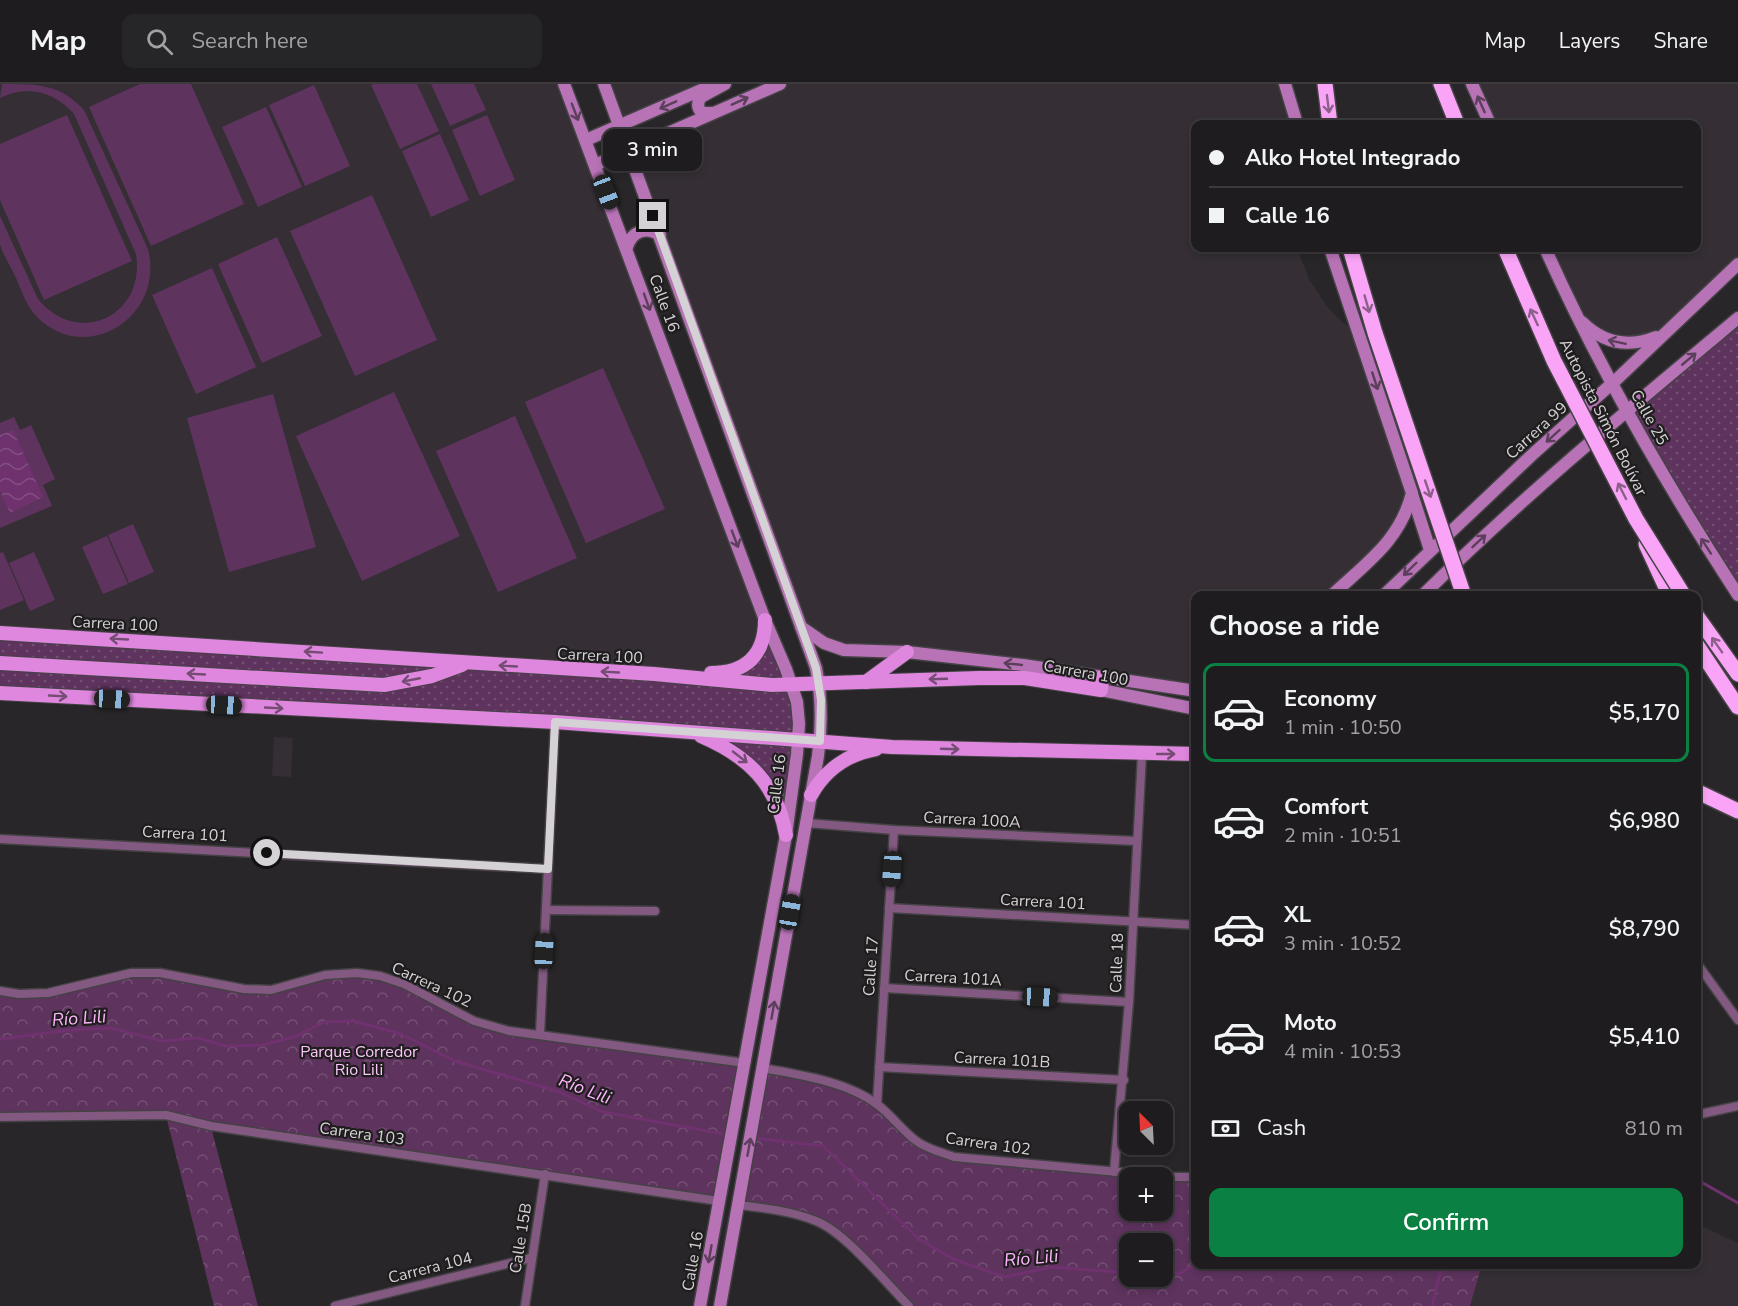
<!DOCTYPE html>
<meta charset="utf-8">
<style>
body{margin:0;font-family:"Nunito Sans",sans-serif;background:#262527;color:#f1f3f6;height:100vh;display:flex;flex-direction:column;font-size:22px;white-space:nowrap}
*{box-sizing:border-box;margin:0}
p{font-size:20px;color:#a1a1a4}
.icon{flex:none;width:33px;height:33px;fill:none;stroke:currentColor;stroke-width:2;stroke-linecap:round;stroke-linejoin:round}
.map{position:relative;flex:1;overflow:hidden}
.side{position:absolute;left:1191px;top:507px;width:510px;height:678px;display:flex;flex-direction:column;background:#1e1c1e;border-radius:12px;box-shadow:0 3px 9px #0003,0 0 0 2px #3c3a3c}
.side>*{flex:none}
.banner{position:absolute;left:1191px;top:36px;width:510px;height:132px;border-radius:12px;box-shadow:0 3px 9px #0003,0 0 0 2px #3c3a3c;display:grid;align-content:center;height:132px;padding:0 18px;background:#1e1c1e}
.needle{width:39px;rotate:336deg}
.buttons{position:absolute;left:1119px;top:1017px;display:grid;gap:12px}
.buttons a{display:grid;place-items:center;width:54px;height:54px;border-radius:12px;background:#1e1c1e;box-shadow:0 3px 9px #0003,0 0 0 2px #3c3a3c;font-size:30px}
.end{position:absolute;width:27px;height:27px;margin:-14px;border:8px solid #d4d2d4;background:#111;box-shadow:0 0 0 3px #111}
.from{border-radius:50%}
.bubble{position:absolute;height:42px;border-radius:12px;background:#1e1c1e;box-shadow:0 3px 9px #0003,0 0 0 2px #3c3a3c;font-size:20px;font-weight:600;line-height:42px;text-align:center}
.car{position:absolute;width:18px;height:36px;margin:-18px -9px;border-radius:8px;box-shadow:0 0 4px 2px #0007;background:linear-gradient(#222 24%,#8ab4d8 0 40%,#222 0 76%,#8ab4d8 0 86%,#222 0)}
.banner b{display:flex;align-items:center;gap:21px;height:57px;font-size:22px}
.banner b+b{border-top:2px solid #3c3a3c}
.banner i{width:15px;height:15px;background:#f1f3f6}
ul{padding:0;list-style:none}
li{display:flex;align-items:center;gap:18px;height:99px;margin:0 12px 9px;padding:0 6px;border:3px solid transparent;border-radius:12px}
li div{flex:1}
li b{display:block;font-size:22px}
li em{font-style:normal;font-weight:600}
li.active{border-color:#0b8043}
li>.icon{width:54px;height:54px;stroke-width:1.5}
h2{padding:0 18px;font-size:27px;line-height:72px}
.pay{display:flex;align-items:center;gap:15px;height:66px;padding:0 18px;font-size:22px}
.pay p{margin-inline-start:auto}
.cta{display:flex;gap:12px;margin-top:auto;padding:12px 18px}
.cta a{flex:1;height:69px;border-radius:12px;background:#0b8043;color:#fff;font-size:24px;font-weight:600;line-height:69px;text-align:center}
header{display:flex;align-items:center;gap:36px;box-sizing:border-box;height:84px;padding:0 30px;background:#1e1c1e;border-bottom:2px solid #3c3a3c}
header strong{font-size:28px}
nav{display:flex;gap:33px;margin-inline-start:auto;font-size:21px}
.search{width:420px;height:54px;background:#262527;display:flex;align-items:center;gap:15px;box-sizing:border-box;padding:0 21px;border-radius:12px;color:#a1a1a4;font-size:22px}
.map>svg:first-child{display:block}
</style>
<header>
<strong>Map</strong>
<div class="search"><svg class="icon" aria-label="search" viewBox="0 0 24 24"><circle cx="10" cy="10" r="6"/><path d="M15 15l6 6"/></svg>Search here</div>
<nav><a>Map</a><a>Layers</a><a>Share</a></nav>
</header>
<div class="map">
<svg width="1738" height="1222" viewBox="0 0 1738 1222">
<defs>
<pattern id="grass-dots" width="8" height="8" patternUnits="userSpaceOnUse" patternTransform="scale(1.5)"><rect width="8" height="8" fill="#5e335e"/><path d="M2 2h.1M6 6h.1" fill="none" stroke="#745074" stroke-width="1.8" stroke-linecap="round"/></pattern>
<pattern id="forest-crowns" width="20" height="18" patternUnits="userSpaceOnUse" patternTransform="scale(1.5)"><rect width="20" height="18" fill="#5e335e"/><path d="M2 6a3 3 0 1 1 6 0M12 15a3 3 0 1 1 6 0" fill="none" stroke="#745074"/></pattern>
<pattern id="water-waves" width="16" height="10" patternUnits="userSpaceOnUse" patternTransform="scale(1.5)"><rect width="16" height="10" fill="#6f326f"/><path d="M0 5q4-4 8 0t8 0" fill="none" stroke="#834f83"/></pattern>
</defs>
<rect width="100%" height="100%" fill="#282628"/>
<g fill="#352f35">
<path d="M0,0H564L765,536L753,574L719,589L0,549Z"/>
<path d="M604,0H715L620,41Z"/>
<path d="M780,0H1285L1295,40H1196V164H1297L1309,195L1326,221L1338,234L1361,254L1412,409L1405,432L1331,511L1196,512L1195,607L844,566L800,542L629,67Z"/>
<path d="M1472,0H1738V180L1667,246L1631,260L1583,240L1545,164H1696V40H1490Z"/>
<path d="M274,653L293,654L291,693L272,692Z"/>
<path d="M1697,1140L1738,1159V1222H1470L1482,1181L1696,1180Z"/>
</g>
<g fill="url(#grass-dots)">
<path d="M1738,234V511L1638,347L1632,320Z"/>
<path d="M0,549L654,590L731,588L765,551L797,618L786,751L756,687L688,647L0,609Z"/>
</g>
<g fill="url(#forest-crowns)" fill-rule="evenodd">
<path d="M131,889L271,906L325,891L380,892L474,937L509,947L745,979L719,1117L211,1043L258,1222H214L166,1032L0,1033V907L48,909Z"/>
<path d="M763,984L821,995L877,1020L917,1058L954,1073L1195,1093L1196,1180L1482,1181L1470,1222H909L838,1149L818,1137L738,1121ZM1130,1094H1162V1126H1130ZM1130,1160H1162V1192H1130Z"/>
</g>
<g fill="#5e335e">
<path d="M2,0C39,0 60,0 84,26L148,165C165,232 88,282 38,234C27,223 22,208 16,194C11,183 3,171 0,160C0,152 0,141 0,132L38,215C78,264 146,232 136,170L74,30C55,8 27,0 0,14Z"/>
<path d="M140,0H191L244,120L151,162L89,23Z"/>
<path d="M374,0H417L439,47L400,65L371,1Z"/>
<path d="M431,0H474L486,26L450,42Z"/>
<path d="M314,1L350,82L305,102L269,21Z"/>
<path d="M266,23L302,103L258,123L222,43Z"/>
<path d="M67,31L132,177L44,216L0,116V60Z"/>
<path d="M487,31L515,96L480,112L452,46Z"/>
<path d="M440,50L469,116L431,133L402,67Z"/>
<path d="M372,111L437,256L355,292L290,147Z"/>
<path d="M277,153L322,252L262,279L218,180Z"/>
<path d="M212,184L256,283L196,310L152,211Z"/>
<path d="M603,284L665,425L586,459L525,318Z"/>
<path d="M394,308L460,452L362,497L296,352Z"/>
<path d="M273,310L316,463L229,488L187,334Z"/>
<path d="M515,332L577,474L498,508L436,367Z"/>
<path d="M14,333L20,346L31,341L55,395L43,401L52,422L0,444V339Z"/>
<path d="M133,440L154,488L129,499L108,451Z"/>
<path d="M107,452L128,500L103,510L82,463Z"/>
<path d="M3,468L24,516L0,526V469Z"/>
<path d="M34,468L55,516L30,527L9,479Z"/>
</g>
<path fill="url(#water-waves)" d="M13,346L43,413L10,429L0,406V351Z"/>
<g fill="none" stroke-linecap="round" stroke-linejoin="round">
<g stroke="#6f326f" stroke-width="3">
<path d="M0,955L71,946L111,944L162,957L199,954L225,962L263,961L297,952L324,938L354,937L401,950L455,977L557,1007L603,1028L729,1051"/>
<path d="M754,1054L823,1062L918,1154L953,1175L1005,1193L1053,1183L1130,1189"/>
<path d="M1696,1095L1738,1119"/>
<path d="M1162,1184L1179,1190L1196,1180"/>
<path d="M1432,1222L1442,1180"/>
</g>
<g stroke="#444244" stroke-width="11">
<g id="street">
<path d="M806,739L894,746L1137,757"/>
<path d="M0,755L548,785"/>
<path d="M889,824L1196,841"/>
<path d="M546,826L655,827"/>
<path d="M1696,878L1738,936"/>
<path d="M884,904L1129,918"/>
<path d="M0,907L19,910L48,909L131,889H160L244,905L271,906L325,891L357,889L380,892L404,900L474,937L509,947L745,979"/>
<path d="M540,950L555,638"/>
<path d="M879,983L1124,996"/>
<path d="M763,984C799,991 847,997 878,1021C891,1031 902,1046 915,1056C926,1065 941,1068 954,1073L1174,1093H1196"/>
<path d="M877,1020L894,746"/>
<path d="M1696,1031L1738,1022"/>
<path d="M0,1033L166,1031L211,1042L719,1117"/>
<path d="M1114,1088L1129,918L1142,670"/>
<path d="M738,1121C764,1124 792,1127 816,1137C845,1148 886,1199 909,1222"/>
<path d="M335,1222L531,1174"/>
<path d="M525,1222L545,1090"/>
</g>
</g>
<g stroke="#444244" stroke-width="15">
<g id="secondary">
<path d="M564,0L765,536L786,585L797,618L799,640L797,670L786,751L700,1222"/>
<path d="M604,0L816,584C822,614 822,642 818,672L720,1222"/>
<path d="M1285,0L1297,40"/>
<path d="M1472,0L1490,40"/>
<path d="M713,29H702C697,24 697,19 701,13L725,0"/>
<path d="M586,56L715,0"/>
<path d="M595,81L780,0"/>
<path d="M627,163C632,147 646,142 660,151"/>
<path d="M1330,164L1412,409C1400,457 1366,479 1331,512"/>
<path d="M1545,164C1599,285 1666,400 1738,511"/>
<path d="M1582,238C1603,259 1628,264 1656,253"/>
<path d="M1412,410L1430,466"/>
<path d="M1383,512L1534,369L1617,295L1738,180"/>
<path d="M1422,512C1522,413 1630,324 1738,234"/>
<path d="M801,543L824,559L844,566L907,568L1023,581L1196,607"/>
<path d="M1101,606L1196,625"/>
</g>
</g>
<g stroke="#444244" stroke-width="16">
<g id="primary">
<path d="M0,549L654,590L772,601L979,594H1025L1101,606L1102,593"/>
<path d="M0,579L384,601L432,592L462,581"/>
<path d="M711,589C746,589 765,571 765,536"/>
<path d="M866,598L907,568"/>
<path d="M0,609L555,638L892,663L1196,670"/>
<path d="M701,652C748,672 777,700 786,751"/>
<path d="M811,711C825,686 848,670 876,665"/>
</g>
</g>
<g stroke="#444244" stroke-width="18">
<g id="highway">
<path d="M1325,0L1330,40"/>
<path d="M1441,0L1457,40"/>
<path d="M1646,460L1670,512"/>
<path d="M1696,531L1738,590"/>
<path d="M1696,560L1738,623"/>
<path d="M1696,707L1738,727"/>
</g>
</g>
<use href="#street" stroke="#835982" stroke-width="8"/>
<use href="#secondary" stroke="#b773b6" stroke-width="12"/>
<use href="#primary" stroke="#df87de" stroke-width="14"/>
<use href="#highway" stroke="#f9a4f7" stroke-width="15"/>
<g stroke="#444244" stroke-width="18" stroke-linecap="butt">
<g id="highway-bridge">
<path d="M1350,164L1375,249L1464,512"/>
<path d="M1505,164L1554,277L1636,435L1684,512"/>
</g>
</g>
<use href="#highway-bridge" stroke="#f9a4f7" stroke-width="15"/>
</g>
<defs><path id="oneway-shaft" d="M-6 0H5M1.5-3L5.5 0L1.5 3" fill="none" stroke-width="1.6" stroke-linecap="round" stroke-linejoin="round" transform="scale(1.5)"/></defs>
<g stroke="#5c3f5b">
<use href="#oneway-shaft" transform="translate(740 17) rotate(-24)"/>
<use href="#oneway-shaft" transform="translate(1481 20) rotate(-114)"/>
<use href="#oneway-shaft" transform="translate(668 21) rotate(156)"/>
<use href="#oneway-shaft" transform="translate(575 28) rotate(69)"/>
<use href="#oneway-shaft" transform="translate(647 218) rotate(70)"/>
<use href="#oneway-shaft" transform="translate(1617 258) rotate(-168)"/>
<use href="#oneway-shaft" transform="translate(1689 275) rotate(-40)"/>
<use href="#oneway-shaft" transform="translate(1375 297) rotate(72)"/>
<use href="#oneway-shaft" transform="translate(1553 352) rotate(138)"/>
<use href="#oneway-shaft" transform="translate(735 455) rotate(69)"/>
<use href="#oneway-shaft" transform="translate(1479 457) rotate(-43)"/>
<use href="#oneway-shaft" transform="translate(1706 462) rotate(-123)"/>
<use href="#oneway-shaft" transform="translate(1410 485) rotate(136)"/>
<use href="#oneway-shaft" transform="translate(1013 580) rotate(-174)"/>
<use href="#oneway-shaft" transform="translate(773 926) rotate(-80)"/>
<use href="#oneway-shaft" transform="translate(749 1063) rotate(-80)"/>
<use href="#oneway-shaft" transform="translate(710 1170) rotate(100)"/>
</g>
<g stroke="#8c608a">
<use href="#oneway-shaft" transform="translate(1328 20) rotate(83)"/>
<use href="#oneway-shaft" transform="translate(1367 220) rotate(74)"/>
<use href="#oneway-shaft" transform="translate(1534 233) rotate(-115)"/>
<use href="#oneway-shaft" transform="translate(1428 405) rotate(71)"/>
<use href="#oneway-shaft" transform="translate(1622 407) rotate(-117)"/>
<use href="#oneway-shaft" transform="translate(1717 561) rotate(-125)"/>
</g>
<g stroke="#754d74">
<use href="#oneway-shaft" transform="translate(119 555) rotate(-177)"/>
<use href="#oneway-shaft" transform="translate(313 568) rotate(-176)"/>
<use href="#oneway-shaft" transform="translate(508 582) rotate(-177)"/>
<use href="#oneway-shaft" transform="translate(610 588) rotate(-177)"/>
<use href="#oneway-shaft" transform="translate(196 590) rotate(-177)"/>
<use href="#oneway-shaft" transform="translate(938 595) rotate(178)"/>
<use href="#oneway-shaft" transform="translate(411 596) rotate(169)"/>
<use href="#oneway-shaft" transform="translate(58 612) rotate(3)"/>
<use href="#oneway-shaft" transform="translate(274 624) rotate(3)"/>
<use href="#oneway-shaft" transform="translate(950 665) rotate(2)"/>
<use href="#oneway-shaft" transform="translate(1166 670)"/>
<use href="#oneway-shaft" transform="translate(740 673) rotate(38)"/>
</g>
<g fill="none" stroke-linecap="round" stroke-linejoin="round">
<path stroke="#d4d2d4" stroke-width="8" d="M267,769L548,785L555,638L820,657L821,616L816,584L653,132"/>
</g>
<g text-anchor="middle" stroke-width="4.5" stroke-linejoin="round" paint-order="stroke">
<g font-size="16" fill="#d4d2d4" stroke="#1f1d1e">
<text transform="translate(665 219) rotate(70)" y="6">Calle 16</text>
<text transform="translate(1604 333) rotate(63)" y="6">Autopista Simón Bolívar</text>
<text transform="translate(1650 333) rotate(61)" y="6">Calle 25</text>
<text transform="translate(1536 346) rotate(-42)" y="6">Carrera 99</text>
<text transform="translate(115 539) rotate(3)" y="6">Carrera 100</text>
<text transform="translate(600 571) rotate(3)" y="6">Carrera 100</text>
<text transform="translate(1086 588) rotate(10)" y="6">Carrera 100</text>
<text transform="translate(776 700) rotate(-83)" y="6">Calle 16</text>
<text transform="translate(972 735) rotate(3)" y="6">Carrera 100A</text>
<text transform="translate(185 749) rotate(3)" y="6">Carrera 101</text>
<text transform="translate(1043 817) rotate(3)" y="6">Carrera 101</text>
<text transform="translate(1116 879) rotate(-88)" y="6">Calle 18</text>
<text transform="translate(870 882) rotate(-86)" y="6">Calle 17</text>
<text transform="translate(953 893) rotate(3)" y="6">Carrera 101A</text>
<text transform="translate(432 900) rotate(25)" y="6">Carrera 102</text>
<text transform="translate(1002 975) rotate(3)" y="6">Carrera 101B</text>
<text transform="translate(362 1049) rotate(8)" y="6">Carrera 103</text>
<text transform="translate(988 1059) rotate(8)" y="6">Carrera 102</text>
<text transform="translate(520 1154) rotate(-81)" y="6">Calle 15B</text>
<text transform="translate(692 1177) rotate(-80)" y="6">Calle 16</text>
<text transform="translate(430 1183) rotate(-14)" y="6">Carrera 104</text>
</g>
<g font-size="16" fill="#fac5f8" stroke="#1f1d1e">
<text x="359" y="973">Parque Corredor<tspan x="359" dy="18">Rio Lili</tspan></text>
</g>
<g font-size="18" font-style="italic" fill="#fcb5fa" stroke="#1f1d1e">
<text transform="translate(79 934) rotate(-4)" y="6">Río Lili</text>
<text transform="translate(585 1005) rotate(21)" y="6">Río Lili</text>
<text transform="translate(1031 1174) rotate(-5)" y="6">Río Lili</text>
</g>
</g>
</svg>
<div class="buttons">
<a><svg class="needle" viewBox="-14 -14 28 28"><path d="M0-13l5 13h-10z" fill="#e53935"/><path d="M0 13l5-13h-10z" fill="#a1a1a4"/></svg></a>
<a>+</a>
<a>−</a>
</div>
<i class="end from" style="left:267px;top:769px"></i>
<i class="end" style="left:653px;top:132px"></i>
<div class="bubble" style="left:603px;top:45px;width:99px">3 min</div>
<i class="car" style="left:606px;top:108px;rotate:159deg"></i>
<i class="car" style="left:112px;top:615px;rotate:93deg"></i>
<i class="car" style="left:224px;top:621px;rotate:93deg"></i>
<i class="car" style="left:892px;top:785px;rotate:184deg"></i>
<i class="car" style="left:790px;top:828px;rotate:10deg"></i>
<i class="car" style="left:544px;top:867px;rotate:3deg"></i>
<i class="car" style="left:1040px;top:913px;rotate:93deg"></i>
<div class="banner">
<b><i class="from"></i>Alko Hotel Integrado</b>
<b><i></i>Calle 16</b>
</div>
<section class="side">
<h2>Choose a ride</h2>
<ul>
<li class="active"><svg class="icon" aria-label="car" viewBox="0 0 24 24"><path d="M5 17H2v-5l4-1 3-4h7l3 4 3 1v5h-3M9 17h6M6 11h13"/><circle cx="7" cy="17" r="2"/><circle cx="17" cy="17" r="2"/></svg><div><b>Economy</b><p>1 min · 10:50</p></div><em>$5,170</em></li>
<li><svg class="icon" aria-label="car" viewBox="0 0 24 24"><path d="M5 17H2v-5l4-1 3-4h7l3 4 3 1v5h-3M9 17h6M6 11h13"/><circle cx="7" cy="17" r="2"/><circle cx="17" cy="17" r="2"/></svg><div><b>Comfort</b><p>2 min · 10:51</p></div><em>$6,980</em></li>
<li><svg class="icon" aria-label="car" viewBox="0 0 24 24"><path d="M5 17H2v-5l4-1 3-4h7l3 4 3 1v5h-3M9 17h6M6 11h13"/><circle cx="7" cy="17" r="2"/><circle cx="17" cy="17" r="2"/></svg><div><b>XL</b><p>3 min · 10:52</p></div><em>$8,790</em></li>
<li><svg class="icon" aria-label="car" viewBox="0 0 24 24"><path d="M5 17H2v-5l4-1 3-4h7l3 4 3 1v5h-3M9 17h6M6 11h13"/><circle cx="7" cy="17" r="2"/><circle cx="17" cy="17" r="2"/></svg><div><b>Moto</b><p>4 min · 10:53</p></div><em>$5,410</em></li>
</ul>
<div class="pay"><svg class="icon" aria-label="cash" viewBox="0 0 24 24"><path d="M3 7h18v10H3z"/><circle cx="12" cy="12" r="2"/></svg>Cash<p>810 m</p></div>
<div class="cta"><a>Confirm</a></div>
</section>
</div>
